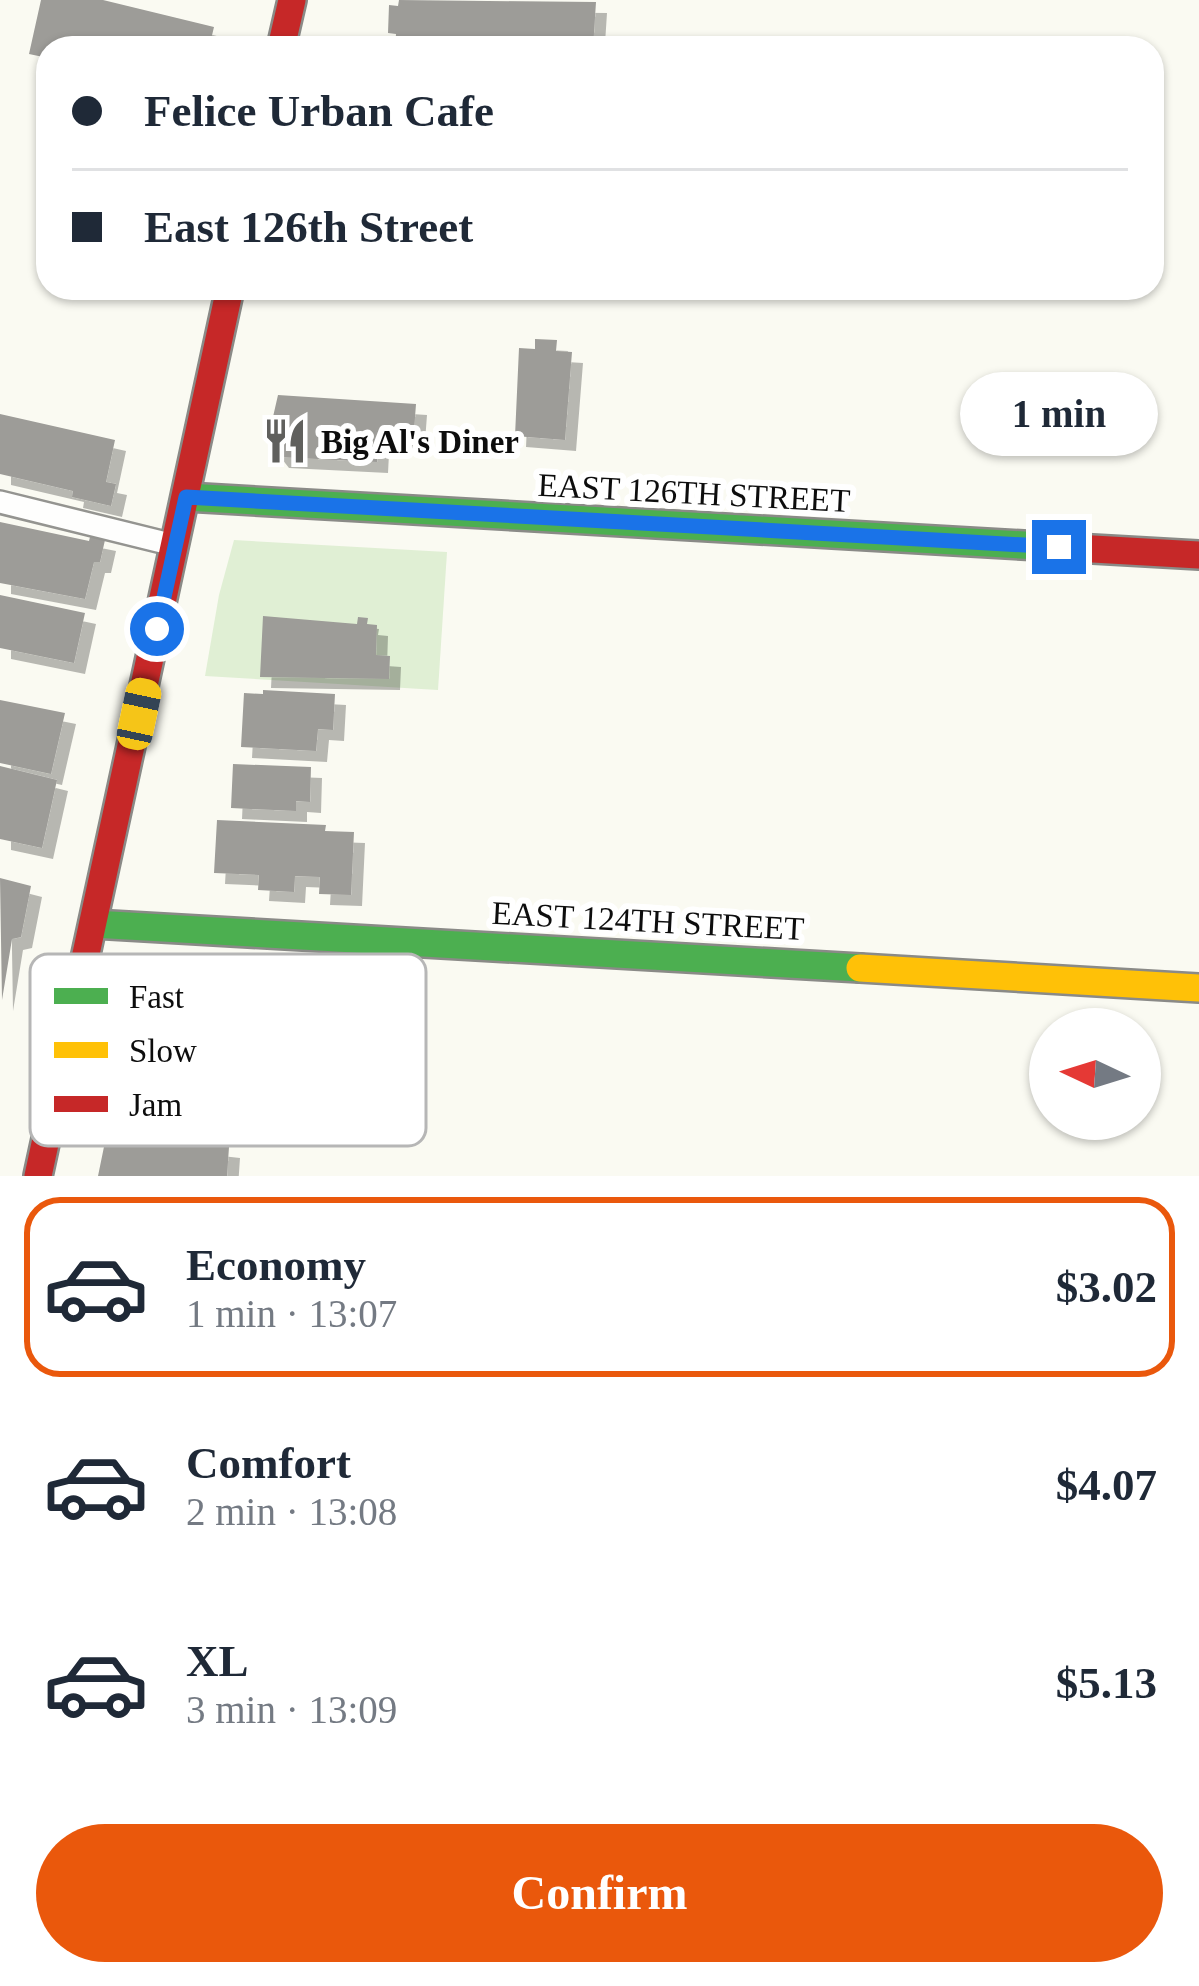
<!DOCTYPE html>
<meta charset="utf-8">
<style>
body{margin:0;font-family:"Times New Roman",serif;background:#f2f2f3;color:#1f2937;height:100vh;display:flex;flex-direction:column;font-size:45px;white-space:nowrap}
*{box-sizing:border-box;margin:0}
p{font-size:39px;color:#747a83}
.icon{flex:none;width:66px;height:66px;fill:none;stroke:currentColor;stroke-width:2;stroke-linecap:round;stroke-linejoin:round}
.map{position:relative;height:1176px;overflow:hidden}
.details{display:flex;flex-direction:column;background:#fff;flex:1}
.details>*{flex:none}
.guide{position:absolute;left:36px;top:36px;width:1128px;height:264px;border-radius:36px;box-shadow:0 3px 9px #0004;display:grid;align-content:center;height:264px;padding:0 36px;background:#fff}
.needle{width:78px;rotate:274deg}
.controls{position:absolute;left:1029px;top:1008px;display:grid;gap:24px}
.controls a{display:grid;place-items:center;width:132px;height:132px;border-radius:50%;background:#fff;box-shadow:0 3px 9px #0004;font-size:60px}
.end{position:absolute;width:54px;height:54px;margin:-27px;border:15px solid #1a73e8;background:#fff;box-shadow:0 0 0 6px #fff}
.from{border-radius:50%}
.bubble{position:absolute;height:84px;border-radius:42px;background:#fff;box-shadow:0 3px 9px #0004;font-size:39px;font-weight:700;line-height:84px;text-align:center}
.car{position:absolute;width:36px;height:72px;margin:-36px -18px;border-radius:15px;box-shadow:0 0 9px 3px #0007;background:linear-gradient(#f5c518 24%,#345 0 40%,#f5c518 0 76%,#345 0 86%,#f5c518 0)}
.guide b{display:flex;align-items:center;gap:42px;height:114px;font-size:45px}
.guide b+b{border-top:3px solid #e0e1e3}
.guide i{width:30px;height:30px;background:#1f2937}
ul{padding:21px 0 0;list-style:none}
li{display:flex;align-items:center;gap:36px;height:180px;margin:0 24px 18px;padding:0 12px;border:6px solid transparent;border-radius:36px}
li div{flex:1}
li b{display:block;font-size:45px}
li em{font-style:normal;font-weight:700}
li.on{border-color:#ea580c}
li>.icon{width:108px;height:108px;stroke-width:1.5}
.primary-button{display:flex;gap:24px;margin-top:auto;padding:24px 36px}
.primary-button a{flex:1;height:138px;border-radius:72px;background:#ea580c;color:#fff;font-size:48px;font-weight:700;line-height:138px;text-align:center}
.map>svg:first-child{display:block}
</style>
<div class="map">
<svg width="1199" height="1176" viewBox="0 0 1199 1176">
<defs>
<filter id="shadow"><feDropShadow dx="11" dy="11" stdDeviation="0" flood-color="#0004"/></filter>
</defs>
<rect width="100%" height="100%" fill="#fafaf2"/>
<path fill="#e0efd4" d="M234,540L447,552L438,690L205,676L219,595Z"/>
<g fill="#9d9c98" filter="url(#shadow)">
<path d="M41,0H103L214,27L209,48H48V58L29,54Z"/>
<path d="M399,0L596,2L593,48H395L396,34L388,33L389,5L398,6Z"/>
<path d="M535,339L557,340L556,351L572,352L565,440L515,436L519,348L535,349Z"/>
<path d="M278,395L416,404L413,444L378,443L377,462L278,457L267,443Z"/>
<path d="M0,414L115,440L106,482L116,484L111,506L72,497L73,491L0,474Z"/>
<path d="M0,522L89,541L90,537L105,540L100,562H94L85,599L0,583Z"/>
<path d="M0,595L85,613L74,663L0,648Z"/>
<path d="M263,616L357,624L358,617L368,618L367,624L377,625L376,655L390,656L389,679L260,677Z"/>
<path d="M263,690L335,694L333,730L318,729L316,751L241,747L244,693L263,694Z"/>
<path d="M0,700L65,713L51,774L0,763Z"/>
<path d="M233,764L311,767L310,802L296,801V811L231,808Z"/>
<path d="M0,766L57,780L42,848L0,839Z"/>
<path d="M217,820L326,825L325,831L354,832L351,895L319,894L320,877L295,876L294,892L258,890L259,875L214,873Z"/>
<path d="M0,878L31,886L21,937L12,939L2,1000Z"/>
<path d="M182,1132L211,1134V1145L229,1147L227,1176H98L106,1137L181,1142Z"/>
</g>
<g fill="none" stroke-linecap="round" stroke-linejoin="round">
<g stroke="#949490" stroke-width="26">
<path id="lane" d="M0,502L174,545"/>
</g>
<g stroke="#8a8a87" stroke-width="32">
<g id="fast">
<path d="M186,497L1040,546"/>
<path d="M93,924L860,968"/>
</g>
</g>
<g stroke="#8a8a87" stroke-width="32">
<path id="slow" d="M860,968L1199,988"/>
</g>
<g stroke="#8a8a87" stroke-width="32">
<g id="jam">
<path d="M281,48L292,0"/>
<path d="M1040,546L1199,555"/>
<path d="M38,1176L230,288"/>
</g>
</g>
<use href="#lane" stroke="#fefefd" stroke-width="21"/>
<use href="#fast" stroke="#4caf50" stroke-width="27"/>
<use href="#slow" stroke="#ffc107" stroke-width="27"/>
<use href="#jam" stroke="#c62828" stroke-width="27"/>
</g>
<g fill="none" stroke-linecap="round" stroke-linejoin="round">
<path stroke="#1a73e8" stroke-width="15" d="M157,629L186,497L1059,547"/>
</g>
<defs>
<g id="restaurant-bare" transform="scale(3.6)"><path d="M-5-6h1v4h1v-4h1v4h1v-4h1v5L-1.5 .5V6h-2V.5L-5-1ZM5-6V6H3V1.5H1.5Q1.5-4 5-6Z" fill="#60605d" stroke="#fff" stroke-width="2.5" paint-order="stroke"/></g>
</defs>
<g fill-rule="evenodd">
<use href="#restaurant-bare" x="285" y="441"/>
</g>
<g text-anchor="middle" stroke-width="12" stroke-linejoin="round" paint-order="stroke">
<g font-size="33" font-weight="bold" fill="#0d0d0d" stroke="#fff" text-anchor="start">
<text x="321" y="453">Big Al's Diner</text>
</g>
<g font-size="33" fill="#0d0d0d" stroke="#fff">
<text transform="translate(694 492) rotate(3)" y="12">EAST 126TH STREET</text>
<text transform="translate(648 920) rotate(3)" y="12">EAST 124TH STREET</text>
</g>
</g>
<rect x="30" y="954" width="396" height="192" rx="18" fill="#fff" stroke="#b6b6b6" stroke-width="3"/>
<rect x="54" y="988" width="54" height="16" fill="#4caf50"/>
<rect x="54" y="1042" width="54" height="16" fill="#ffc107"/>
<rect x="54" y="1096" width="54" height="16" fill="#c62828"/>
<g font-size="33" fill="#0d0d0d">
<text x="129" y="1008">Fast</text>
<text x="129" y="1062">Slow</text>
<text x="129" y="1116">Jam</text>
</g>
</svg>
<div class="controls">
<a><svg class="needle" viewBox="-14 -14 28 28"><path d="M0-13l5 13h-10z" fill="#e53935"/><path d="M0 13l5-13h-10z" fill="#747a83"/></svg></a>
</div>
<i class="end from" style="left:157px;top:629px"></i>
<i class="end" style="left:1059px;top:547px"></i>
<div class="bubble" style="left:960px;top:372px;width:198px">1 min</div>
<i class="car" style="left:139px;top:714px;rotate:12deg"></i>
<div class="guide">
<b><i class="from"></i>Felice Urban Cafe</b>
<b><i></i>East 126th Street</b>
</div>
</div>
<section class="details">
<ul>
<li class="on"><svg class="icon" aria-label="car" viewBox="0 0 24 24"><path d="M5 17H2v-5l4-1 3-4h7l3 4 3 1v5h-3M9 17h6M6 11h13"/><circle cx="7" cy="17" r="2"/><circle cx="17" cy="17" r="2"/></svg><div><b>Economy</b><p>1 min · 13:07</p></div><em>$3.02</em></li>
<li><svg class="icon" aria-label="car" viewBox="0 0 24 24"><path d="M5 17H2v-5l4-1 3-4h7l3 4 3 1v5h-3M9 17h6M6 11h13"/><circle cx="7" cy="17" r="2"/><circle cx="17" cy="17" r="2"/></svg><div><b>Comfort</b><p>2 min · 13:08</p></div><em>$4.07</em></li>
<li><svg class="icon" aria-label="car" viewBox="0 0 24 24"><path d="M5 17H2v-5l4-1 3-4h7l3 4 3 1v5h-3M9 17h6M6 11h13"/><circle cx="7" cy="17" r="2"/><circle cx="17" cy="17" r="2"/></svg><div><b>XL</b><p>3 min · 13:09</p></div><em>$5.13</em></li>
</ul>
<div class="primary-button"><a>Confirm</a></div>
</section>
